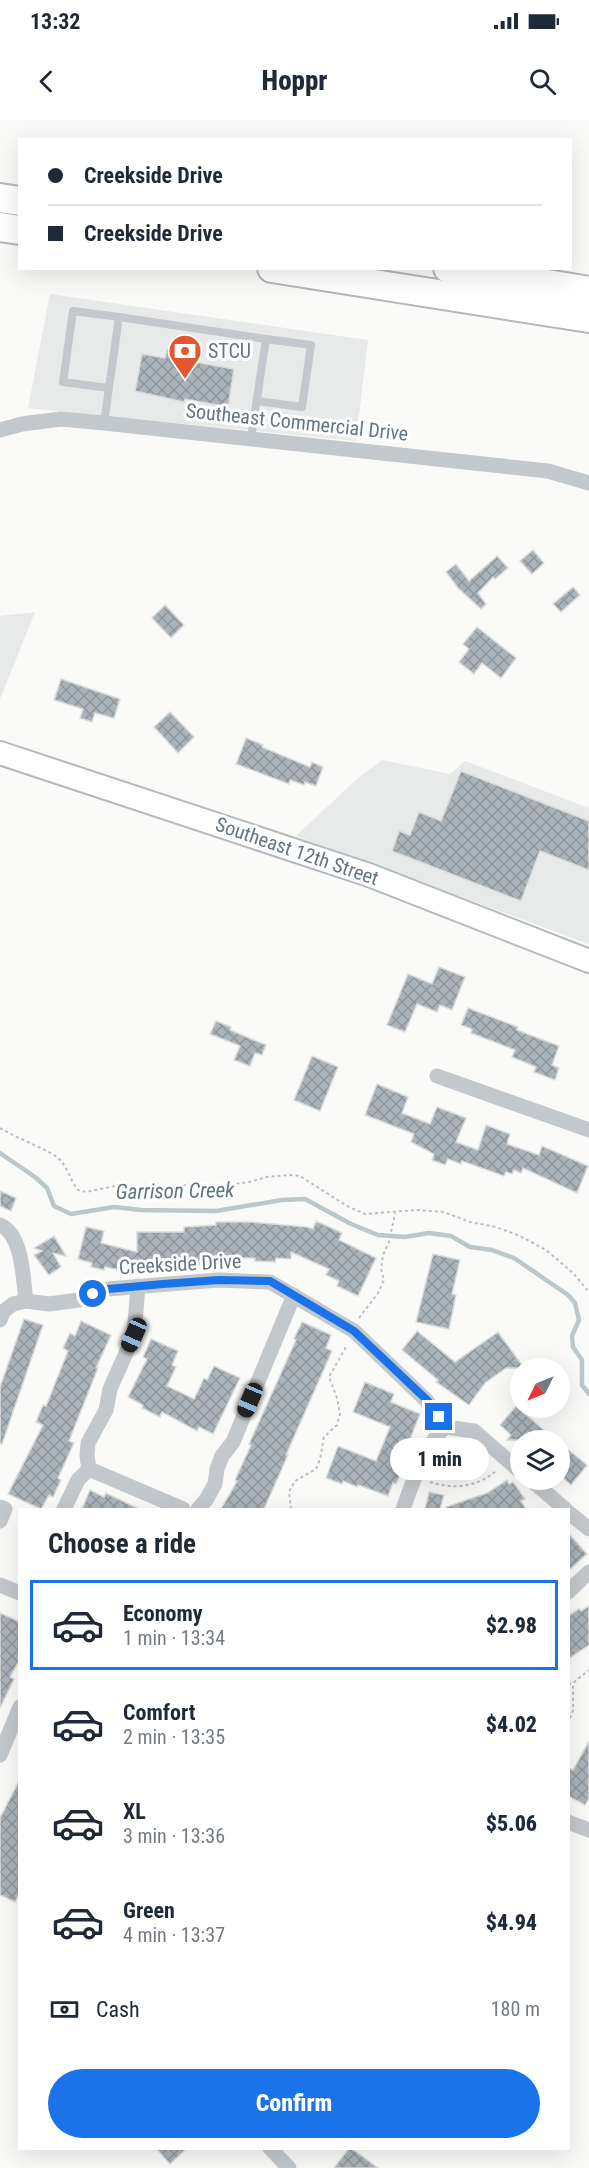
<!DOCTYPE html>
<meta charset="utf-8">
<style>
body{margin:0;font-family:"Roboto Condensed",sans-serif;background:#f6f6f7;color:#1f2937;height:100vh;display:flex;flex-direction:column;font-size:22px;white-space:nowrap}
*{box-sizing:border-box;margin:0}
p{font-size:20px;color:#747a83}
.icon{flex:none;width:33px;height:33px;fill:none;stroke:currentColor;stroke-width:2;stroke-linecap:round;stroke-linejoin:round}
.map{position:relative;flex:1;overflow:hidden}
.side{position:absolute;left:18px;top:1388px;width:552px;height:642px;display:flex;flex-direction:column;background:#fff;border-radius:0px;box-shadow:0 6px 24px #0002}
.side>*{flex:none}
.guide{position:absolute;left:18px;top:18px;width:554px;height:132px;border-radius:0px;box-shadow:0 6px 24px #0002;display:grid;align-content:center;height:132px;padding:0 30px;background:#fff}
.needle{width:39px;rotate:227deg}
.tools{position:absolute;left:510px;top:1238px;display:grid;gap:12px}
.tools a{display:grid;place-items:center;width:60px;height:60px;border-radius:50%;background:#fff;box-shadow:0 6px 24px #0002;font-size:30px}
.end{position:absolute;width:27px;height:27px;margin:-14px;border:8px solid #1a73e8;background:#fff;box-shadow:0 0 0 3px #fff}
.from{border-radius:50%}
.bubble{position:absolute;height:42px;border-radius:21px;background:#fff;box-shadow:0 6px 24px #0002;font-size:20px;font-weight:800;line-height:42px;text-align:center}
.car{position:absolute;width:18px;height:36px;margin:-18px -9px;border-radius:8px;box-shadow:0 0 4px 2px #0007;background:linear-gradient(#222 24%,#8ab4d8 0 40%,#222 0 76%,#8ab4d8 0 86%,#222 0)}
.guide b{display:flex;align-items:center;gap:21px;height:57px;font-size:22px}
.guide b+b{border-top:2px solid #e0e1e3}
.guide i{width:15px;height:15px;background:#1f2937}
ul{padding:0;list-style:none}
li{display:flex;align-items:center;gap:18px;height:90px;margin:0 12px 9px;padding:0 18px;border:3px solid transparent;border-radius:0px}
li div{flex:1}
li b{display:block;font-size:22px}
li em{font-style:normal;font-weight:800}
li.active{border-color:#1a73e8}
li>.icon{width:54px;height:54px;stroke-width:1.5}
h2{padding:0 30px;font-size:27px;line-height:72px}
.pay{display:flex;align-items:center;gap:15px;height:66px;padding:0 30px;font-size:22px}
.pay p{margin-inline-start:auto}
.action{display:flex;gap:12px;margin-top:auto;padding:12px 30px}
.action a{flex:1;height:69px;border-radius:36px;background:#1a73e8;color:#fff;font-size:24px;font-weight:800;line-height:69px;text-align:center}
.status{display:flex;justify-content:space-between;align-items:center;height:42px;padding:0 30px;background:#fff;direction:ltr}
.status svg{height:16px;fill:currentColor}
header{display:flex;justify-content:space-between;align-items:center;height:78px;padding:0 30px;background:#fff;font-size:27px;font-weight:800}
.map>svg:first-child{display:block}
</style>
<div class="status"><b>13:32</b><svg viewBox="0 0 49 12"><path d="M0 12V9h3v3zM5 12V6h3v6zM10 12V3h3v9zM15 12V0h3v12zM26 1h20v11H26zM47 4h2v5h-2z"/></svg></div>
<header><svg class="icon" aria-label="back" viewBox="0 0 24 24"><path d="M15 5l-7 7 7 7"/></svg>Hoppr<svg class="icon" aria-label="search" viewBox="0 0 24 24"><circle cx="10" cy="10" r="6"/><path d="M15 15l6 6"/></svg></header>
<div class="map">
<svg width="589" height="2048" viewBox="0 0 589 2048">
<defs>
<pattern id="building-cross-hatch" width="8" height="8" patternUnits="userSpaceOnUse" patternTransform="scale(1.5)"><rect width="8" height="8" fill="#aab3b9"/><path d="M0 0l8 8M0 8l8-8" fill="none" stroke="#8e969c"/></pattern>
</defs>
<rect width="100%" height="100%" fill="#fafaf8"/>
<g fill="#e8e9e9">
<path d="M50,174L368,220L356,321L28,288Z"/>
<path d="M35,492L0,579V496Z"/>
<path d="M382,640L450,654L465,641L589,688V824L296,716L359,657Z"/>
</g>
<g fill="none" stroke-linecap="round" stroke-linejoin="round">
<path stroke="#bbc7cb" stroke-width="4.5" d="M0,1033L35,1057L47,1068L54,1086L71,1094L114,1087L141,1090L216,1091L282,1080L305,1079L351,1104L378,1115L405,1117L429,1113L451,1116L470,1127L492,1130L514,1138L568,1175L575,1183L579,1200L572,1216L573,1227L582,1240V1265L589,1274"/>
</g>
<g fill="url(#building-cross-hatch)" stroke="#dcdcda" stroke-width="1.5">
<path d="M167,229L190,234L189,241L234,249L228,287L185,279L184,282L135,271L142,234L165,238Z"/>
<path d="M533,430L544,443L532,454L520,441Z"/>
<path d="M497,436L508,448L495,459L493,457L478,473L486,484L481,489L458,468L446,452L456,444L469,461Z"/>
<path d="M573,467L580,475L561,492L553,484Z"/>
<path d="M165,485L184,505L171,518L152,498Z"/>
<path d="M477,507L516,538L501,558L482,543L474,554L459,542L469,529L463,524Z"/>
<path d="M61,559L120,579L114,598L95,593L92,602L80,598L83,589L54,580Z"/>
<path d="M170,592L194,617L178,633L154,607Z"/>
<path d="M246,618L263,625L262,627L310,647L312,642L323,647L316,666L305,662L304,665L290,660L289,664L236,644Z"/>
<path d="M461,651L589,701V750L540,731L521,781L392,731L399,711L410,715L419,692L441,701Z"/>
<path d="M439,847L465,857L452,890L440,885L437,892L417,884L405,912L387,905L408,854L432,864Z"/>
<path d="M468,888L518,907L517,910L559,926L552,945L559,948L555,960L534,952L536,947L512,937L515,930L471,913L472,909L461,905Z"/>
<path d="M216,901L231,907L230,910L266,925L262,935L255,933L250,946L234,940L240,926L210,914Z"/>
<path d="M312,936L338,947L320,991L294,980Z"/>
<path d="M377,964L408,977L402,993L430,1004L437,987L466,998L456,1022L478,1030L486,1005L510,1014L507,1024L539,1035L542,1026L588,1046L577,1073L523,1048L521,1053L514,1050L512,1054L506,1052L504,1056L462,1041L461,1044L448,1039L445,1045L432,1040L434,1034L411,1022L414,1014L365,995Z"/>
<path d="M0,1071L16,1078L11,1091L0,1086Z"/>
<path d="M316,1101L342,1113L339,1120L376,1138L358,1176L337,1166L339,1161L326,1155L329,1149L291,1132V1139L276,1138L275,1142L255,1141V1138H214L200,1140V1145L178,1146V1144L121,1143L120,1150L105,1147L104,1150L91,1147L92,1143L78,1139L86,1107L104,1111L101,1123L137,1132V1112H184V1107L216,1105V1102H251L307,1107L313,1109Z"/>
<path d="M54,1116L66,1136L53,1133L61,1147L49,1155L34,1135L42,1131L34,1128Z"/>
<path d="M433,1134L460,1140L452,1174L456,1175L449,1209L416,1202Z"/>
<path d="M24,1199L43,1205L2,1324H0V1267Z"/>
<path d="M81,1201L111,1215L96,1248H98L69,1321L74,1323L58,1358L61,1360L53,1377L49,1375L41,1389L8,1374L43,1305L36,1302L43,1285L46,1286L68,1231L63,1228L70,1213L75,1216Z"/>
<path d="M302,1202L331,1215L326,1228L332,1231L286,1335H288L264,1389H221L237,1361L235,1360L251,1325L249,1324L296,1220L294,1219Z"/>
<path d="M417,1211L455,1242L498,1212L524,1248H506L485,1263L469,1285L436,1262L438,1260L402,1230Z"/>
<path d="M151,1219L178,1231L172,1245L176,1247L167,1266L194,1279L204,1258L207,1260L214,1246L240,1258L213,1314L199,1307L197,1311L162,1292L160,1297L142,1288L143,1285L128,1277L147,1239L143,1237Z"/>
<path d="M365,1262L394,1274L391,1282L420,1294L401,1342L405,1343L396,1364L393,1363L388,1376L358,1365L357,1367L343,1361L342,1364L326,1358L338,1326L376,1341L390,1307L353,1292Z"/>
<path d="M516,1286L555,1320H507L511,1315L500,1305Z"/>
<path d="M560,1323L587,1345L571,1365L560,1355Z"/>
<path d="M507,1360L509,1364L513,1362L525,1379L521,1381L526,1389H447L446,1387L487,1373Z"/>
<path d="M90,1370L104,1377L106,1373L139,1389H82Z"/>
<path d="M429,1372L444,1375L440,1389H425Z"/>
<path d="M568,1413L587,1434L568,1451Z"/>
<path d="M589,1486V1525L568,1539V1496L579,1489L581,1491Z"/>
<path d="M0,1493L20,1502V1539L10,1557L14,1559L0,1588Z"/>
<path d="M589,1621V1678L585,1685L568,1676V1648L573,1650Z"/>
<path d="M20,1659V1772L15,1782L0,1775V1698Z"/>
<path d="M156,2028H187L170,2044Z"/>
<path d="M349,2028H351L378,2048H334Z"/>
</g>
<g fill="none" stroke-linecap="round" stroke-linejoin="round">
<g stroke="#b3babf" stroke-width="26">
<path id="secondary" d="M0,633L369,755L589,841"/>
</g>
<g stroke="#b4b9bd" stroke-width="32">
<g id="highway">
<path d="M0,78L20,81"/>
<path d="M0,107L20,110"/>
<path d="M272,148L589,198"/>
<path d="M448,148L589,171"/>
</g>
</g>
<g stroke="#bbbfc2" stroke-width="2" stroke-dasharray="3 3" stroke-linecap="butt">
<path d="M0,1008C18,1019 40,1026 57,1037C67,1045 70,1060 78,1070L86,1072L115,1066L158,1071L190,1064L214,1067L249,1062L267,1057L289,1055L300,1056L347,1086L365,1094L416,1090L444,1092L470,1102L496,1107L520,1116L546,1130L573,1153L589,1172"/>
<path d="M359,1198L378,1173L384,1160L381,1149L383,1135L389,1122L395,1093"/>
<path d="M430,1362C454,1370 478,1367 497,1350"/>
<path d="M291,1389L289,1372L295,1361L316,1349L320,1339L324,1317L337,1305L340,1294L337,1278L329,1257L347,1225"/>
<path d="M568,1564L573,1563L589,1550"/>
<path d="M568,1604L573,1590V1563"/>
</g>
<g stroke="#c3c8cc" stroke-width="8">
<path d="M109,268L63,262L73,191L119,197"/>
<path d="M257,281L302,287L311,225L266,219"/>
<path d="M104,303L119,197L266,219L251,318"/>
</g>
<g stroke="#c3c8cc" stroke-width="15">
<path d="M0,310L22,304L61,299L104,303L548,351L589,363"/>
<path d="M437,956L589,1010"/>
<path d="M0,1105C23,1114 23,1160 26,1181"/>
<path d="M0,1200L3,1192L13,1184L26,1181L49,1184L79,1180L108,1169L218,1160L270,1162L354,1211L427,1281L446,1307L474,1311L520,1351"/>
<path d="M89,1349L183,1389"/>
<path d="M530,1359L565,1389"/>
<path d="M0,1387L5,1389L0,1401"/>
<path d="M64,1389L78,1360L89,1349L87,1336L88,1323L106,1290L110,1269L134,1215L138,1166"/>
<path d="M198,1389L206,1380L215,1364L217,1349L222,1336L233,1322L294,1175"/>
<path d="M403,1389C412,1365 425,1322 446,1307"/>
<path d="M568,1392L589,1409"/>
<path d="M0,1465L20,1473"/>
<path d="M568,1472L589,1452"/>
<path d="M0,1635L20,1587"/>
<path d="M568,1702L589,1710"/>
<path d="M270,2028L289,2048"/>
</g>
<use href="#secondary" stroke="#fff" stroke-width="22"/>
<use href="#highway" stroke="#fff" stroke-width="28"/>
</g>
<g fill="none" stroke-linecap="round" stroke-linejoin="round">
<path stroke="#1a73e8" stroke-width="8" d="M93,1174L108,1169L163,1164L219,1160L270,1161L354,1211L428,1281L439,1297"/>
</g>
<defs>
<g id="bank-pin" transform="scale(1.725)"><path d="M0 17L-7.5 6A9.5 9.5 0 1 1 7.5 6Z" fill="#e4572e" stroke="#fff"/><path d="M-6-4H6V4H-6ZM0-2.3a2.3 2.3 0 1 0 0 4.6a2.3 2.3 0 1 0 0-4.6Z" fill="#fff"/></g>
</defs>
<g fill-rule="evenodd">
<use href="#bank-pin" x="185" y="231"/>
</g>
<g text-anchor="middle" stroke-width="6" stroke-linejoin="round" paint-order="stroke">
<g font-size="20" fill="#657683" stroke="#fff" text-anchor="start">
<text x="208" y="238">STCU</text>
</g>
<g font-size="20" fill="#657683" stroke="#fff">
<text transform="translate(297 302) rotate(6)" y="7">Southeast Commercial Drive</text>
<text transform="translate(297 731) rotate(19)" y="7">Southeast 12th Street</text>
<text transform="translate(180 1144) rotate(-3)" y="7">Creekside Drive</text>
</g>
<g font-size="21" font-style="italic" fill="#60757c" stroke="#fff">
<text transform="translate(175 1071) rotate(-1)" y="7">Garrison Creek</text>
</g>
</g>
</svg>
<div class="tools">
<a><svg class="needle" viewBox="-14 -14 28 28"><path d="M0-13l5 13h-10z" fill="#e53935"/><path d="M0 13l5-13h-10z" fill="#747a83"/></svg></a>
<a><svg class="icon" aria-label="layers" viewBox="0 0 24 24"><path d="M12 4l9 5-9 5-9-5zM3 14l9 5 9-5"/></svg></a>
</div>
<i class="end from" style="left:93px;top:1174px"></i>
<i class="end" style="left:439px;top:1297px"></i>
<div class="bubble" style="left:390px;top:1318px;width:99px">1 min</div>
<i class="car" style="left:134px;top:1215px;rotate:204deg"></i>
<i class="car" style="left:250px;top:1280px;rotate:203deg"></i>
<div class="guide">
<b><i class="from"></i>Creekside Drive</b>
<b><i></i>Creekside Drive</b>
</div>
<section class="side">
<h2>Choose a ride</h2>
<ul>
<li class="active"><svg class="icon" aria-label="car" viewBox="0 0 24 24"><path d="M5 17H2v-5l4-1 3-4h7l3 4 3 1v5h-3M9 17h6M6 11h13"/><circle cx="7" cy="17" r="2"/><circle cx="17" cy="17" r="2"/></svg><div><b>Economy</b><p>1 min · 13:34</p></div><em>$2.98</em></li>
<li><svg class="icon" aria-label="car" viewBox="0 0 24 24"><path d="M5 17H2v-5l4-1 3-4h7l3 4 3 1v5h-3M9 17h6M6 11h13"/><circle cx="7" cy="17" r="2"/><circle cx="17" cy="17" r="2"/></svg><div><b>Comfort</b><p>2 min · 13:35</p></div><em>$4.02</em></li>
<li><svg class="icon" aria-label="car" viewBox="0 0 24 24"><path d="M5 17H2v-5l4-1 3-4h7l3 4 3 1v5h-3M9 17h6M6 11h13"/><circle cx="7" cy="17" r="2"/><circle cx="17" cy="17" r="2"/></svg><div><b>XL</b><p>3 min · 13:36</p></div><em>$5.06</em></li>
<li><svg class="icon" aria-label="car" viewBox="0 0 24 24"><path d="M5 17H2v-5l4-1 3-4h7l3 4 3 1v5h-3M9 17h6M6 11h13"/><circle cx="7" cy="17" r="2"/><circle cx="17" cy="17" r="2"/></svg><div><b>Green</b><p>4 min · 13:37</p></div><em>$4.94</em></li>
</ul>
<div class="pay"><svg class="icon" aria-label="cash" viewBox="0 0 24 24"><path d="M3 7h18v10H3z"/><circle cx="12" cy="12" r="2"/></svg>Cash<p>180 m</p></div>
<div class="action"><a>Confirm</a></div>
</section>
</div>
